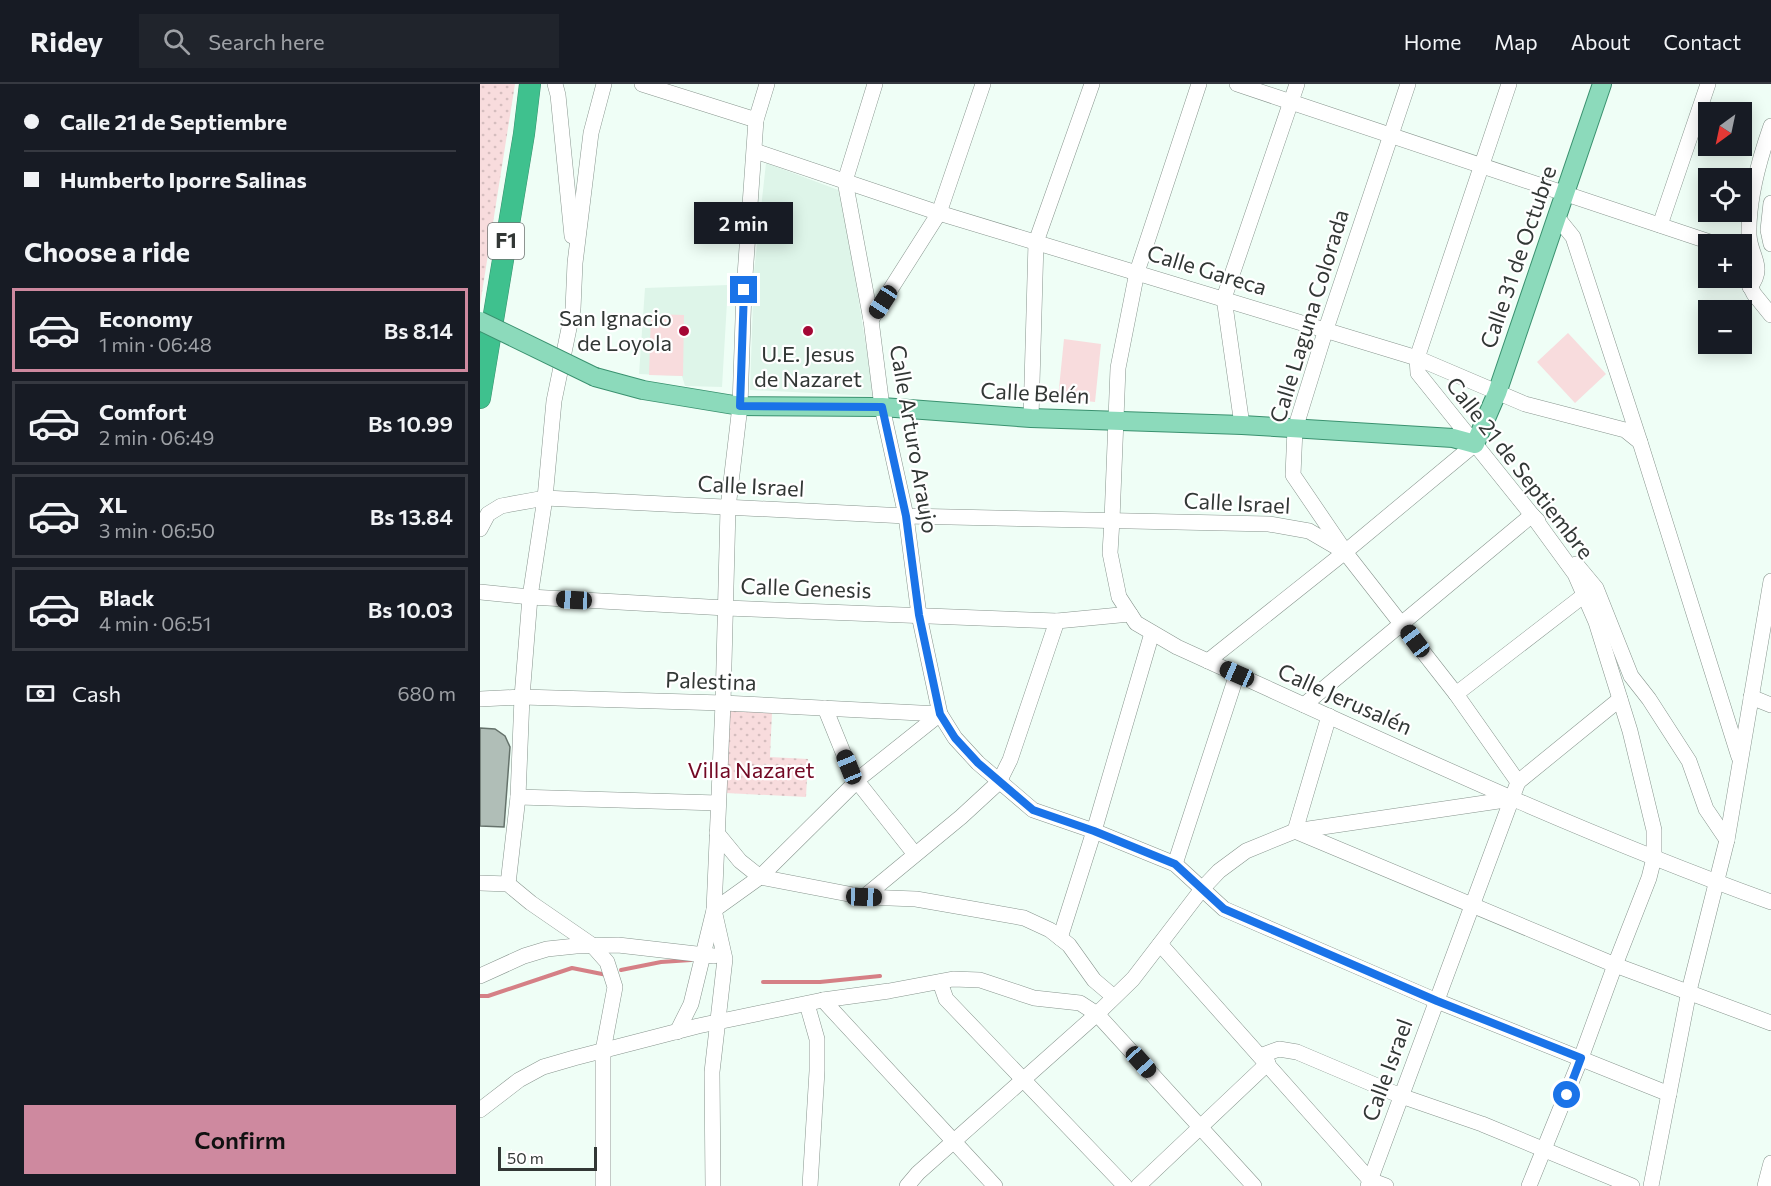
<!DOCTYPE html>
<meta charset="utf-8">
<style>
body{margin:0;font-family:Commissioner,sans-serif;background:#20242c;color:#f1f3f6;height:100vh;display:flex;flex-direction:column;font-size:22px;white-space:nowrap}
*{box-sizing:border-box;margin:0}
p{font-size:20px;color:#9ea1a6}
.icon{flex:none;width:33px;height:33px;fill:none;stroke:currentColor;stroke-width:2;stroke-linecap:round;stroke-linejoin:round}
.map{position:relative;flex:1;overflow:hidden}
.side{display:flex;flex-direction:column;background:#171b24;width:480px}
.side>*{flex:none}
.guide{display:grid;align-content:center;height:132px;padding:0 24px;background:#171b24}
.needle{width:39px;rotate:213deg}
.buttons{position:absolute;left:1218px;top:18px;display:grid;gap:12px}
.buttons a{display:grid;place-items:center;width:54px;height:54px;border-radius:0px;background:#171b24;box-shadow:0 3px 15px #0003;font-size:30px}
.scale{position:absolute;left:18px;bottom:15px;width:99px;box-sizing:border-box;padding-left:6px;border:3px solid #323735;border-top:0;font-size:16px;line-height:21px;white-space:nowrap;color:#323735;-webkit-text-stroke:4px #fff;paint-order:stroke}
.end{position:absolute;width:27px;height:27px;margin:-14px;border:8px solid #1a73e8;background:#fff;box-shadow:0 0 0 3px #fff}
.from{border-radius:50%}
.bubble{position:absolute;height:42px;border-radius:0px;background:#171b24;box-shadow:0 3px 15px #0003;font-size:20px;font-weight:600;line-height:42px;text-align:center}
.car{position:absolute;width:18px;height:36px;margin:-18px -9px;border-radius:8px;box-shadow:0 0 4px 2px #0007;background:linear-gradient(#222 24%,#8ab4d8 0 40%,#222 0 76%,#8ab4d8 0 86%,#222 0)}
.guide b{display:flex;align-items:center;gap:21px;height:57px;font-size:22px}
.guide b+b{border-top:2px solid #363941}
.guide i{width:15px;height:15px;background:#f1f3f6}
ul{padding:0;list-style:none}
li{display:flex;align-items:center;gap:18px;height:84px;margin:0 12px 9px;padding:0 12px;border:3px solid #363941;border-radius:0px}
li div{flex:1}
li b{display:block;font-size:22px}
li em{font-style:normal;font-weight:600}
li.active{border-color:#ce899f}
li>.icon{width:54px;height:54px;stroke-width:1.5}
h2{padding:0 24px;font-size:27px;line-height:72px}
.pay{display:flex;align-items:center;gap:15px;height:66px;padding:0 24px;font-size:22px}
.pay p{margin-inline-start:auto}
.primary-button{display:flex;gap:12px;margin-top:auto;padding:12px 24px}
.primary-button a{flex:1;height:69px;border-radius:0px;background:#ce899f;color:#111;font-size:24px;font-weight:600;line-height:69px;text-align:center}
header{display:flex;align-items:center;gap:36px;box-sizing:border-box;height:84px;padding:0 30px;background:#171b24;border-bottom:2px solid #363941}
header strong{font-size:28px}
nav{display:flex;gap:33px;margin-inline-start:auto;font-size:21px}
.search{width:420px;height:54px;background:#20242c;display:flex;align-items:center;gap:15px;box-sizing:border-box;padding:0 21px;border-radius:0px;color:#9ea1a6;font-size:22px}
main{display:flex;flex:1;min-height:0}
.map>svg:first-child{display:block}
</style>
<header>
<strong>Ridey</strong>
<div class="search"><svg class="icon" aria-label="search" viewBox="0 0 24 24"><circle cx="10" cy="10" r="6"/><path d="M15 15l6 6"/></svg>Search here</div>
<nav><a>Home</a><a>Map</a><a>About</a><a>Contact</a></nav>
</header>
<main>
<section class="side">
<div class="guide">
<b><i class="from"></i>Calle 21 de Septiembre</b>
<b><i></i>Humberto Iporre Salinas</b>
</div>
<h2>Choose a ride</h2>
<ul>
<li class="active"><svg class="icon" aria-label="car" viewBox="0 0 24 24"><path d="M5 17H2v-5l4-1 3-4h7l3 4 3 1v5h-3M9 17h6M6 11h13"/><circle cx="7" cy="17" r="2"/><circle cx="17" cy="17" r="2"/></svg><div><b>Economy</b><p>1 min · 06:48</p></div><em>Bs 8.14</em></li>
<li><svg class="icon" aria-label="car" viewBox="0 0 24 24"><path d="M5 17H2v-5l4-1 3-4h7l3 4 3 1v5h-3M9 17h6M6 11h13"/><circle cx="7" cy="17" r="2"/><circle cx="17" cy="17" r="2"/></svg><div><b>Comfort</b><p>2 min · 06:49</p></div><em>Bs 10.99</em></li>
<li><svg class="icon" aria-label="car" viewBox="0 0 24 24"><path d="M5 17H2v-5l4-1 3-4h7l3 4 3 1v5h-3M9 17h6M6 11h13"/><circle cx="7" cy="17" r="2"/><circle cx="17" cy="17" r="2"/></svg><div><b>XL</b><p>3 min · 06:50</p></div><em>Bs 13.84</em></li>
<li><svg class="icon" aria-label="car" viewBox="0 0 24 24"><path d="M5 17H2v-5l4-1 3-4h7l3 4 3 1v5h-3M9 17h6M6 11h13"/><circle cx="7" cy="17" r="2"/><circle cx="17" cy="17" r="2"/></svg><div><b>Black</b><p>4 min · 06:51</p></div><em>Bs 10.03</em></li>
</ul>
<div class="pay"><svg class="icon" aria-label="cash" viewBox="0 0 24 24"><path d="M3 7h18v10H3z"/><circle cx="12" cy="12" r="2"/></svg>Cash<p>680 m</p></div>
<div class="primary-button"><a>Confirm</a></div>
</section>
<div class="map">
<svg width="1291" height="1102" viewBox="0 0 1291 1102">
<defs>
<pattern id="park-dots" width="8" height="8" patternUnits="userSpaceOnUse" patternTransform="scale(1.5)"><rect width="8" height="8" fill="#f8dcdd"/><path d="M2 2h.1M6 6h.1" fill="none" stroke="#d5bdbe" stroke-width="1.8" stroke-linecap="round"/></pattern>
</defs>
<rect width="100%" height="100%" fill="#effef6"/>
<g fill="#def5e9">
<path d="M286,79L361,107L394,312L270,306L274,188Z"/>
<path d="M248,201L242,303L205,302L202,292L159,290L165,204Z"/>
</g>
<g fill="#f8dcdd">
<path d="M171,230L204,231L203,292L169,291Z"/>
<path d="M1088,249L1126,290L1095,319L1057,278Z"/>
<path d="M584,255L621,260L615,318L578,314Z"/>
</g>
<g fill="url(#park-dots)">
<path d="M0,0H35L0,221Z"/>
<path d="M250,626L292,628L290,673L328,675L326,713L246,709Z"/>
</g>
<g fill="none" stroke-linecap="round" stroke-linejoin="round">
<g stroke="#d58086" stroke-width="4">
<path d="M141,886L181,878L211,876"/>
<path d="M283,898H340L400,892"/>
<path d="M0,912H8L92,884L127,891"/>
</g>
</g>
<path fill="#b0beb7" stroke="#65726b" stroke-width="1.5" d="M0,644L15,645L25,652L30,663L24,743L0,742Z"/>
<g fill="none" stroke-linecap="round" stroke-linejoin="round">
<g stroke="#88958e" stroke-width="16">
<g id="minor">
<path d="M75,0L78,11L92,152"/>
<path d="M162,0L276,36"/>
<path d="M395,0L365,97L391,236L402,323L426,432L439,531L460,630L475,654L498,679L553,726L614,747L695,780L744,825L957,917L1189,1010"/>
<path d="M719,0L657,188L638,284L632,436L630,469L639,513L656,539L697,563C893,652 1088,745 1291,818"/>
<path d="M757,0L1236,160"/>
<path d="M1029,0L937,274L938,289L1052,431L1095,490L1116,538L1150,647L1174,746V774L1169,794L1135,881L1101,974L1049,1102"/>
<path d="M275,67L459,129L937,274L1045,320L1145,346L1160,358"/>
<path d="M1291,119L1288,146L1291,160"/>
<path d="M1076,132L1093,153L1160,358L1259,673"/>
<path d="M1180,141L1228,0"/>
<path d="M1262,187L1274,210L1291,231"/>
<path d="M1270,203C1286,183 1270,172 1269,151C1268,114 1279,76 1291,42"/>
<path d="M391,236L459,129L503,0"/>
<path d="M551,334L556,158L612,0"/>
<path d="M762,341L744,214L817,0"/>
<path d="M0,445L8,430L21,422L65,414L426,432L789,440L829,447L865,468L976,610L1038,698L888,1102"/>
<path d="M862,463L813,391L815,345L846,245L928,0"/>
<path d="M1096,480L1116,504L1151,592L1169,615L1209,677L1226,725L1247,756"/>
<path d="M0,508L50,513L246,524L577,537L650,530"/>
<path d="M728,577L865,468L995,360"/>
<path d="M976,610L1103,512"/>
<path d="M1271,613L1291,621"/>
<path d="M0,615L42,613L243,619L460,630"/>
<path d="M824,621L1052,431L1058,437"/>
<path d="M345,624L369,683L377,697L434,769"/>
<path d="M849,632L815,747L1135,881L1291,939"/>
<path d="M1038,698L1140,615"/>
<path d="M38,713L238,719"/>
<path d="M237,749L260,777L280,793L384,813L436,815L544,834L570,846L589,861L614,896L634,913"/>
<path d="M695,780L757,590"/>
<path d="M0,799L28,800L51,819L112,861L127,878L135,903L123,967V1102"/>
<path d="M28,800L38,713L42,613L50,513L65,414L74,317L93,225L95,179L111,49L124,0"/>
<path d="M384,813L481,733L519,698L530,676L577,537"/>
<path d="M580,854L614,747L672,549"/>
<path d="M680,860L890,1096L906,1102"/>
<path d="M0,892L44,872L67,865L96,862L138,861L234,872"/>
<path d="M460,898L466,915L645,1102"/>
<path d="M343,916L515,1102"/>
<path d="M327,920L337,955V987L330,1102"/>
<path d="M197,948L211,920L234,826L280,793L381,693L460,630"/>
<path d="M780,972L799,965L817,968L921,1012L1002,1040L1152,1102"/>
<path d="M0,1026L39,996L63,983L94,974L218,942L343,916L409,907L473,895L500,896L554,914L600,919L617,930L774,1102"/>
<path d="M233,1102L232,988L245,875L234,826L243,619L248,424L260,322L264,206L276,36L287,0"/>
<path d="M427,1102L438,1089L617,930L653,895L722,805L739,787L766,767L815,747L1032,715"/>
<path d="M658,1102L788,979"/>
<path d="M1171,1102L1209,907L1247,756L1291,497"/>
<path d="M1285,1102L1291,1079"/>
</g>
</g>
<g stroke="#3a916f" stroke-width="20">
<path id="major" d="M115,293L163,306L260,322L402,323L551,334L762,341L973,354L995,360L1017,309L1122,0"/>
</g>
<g stroke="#3a916f" stroke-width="22">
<path id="highway" d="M0,314L44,50L50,0"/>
</g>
<use href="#minor" stroke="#fff" stroke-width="15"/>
<use href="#major" stroke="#8cdabb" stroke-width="18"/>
<use href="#highway" stroke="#3fc18e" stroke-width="21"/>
<g stroke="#3a916f" stroke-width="20" stroke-linecap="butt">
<path id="major-bridge" d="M0,237L115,293"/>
</g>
<use href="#major-bridge" stroke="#8cdabb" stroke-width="18"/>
</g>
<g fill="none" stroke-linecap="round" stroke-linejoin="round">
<path stroke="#1a73e8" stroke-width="8" d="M264,206L260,322L402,323L426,432L439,531L460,630L475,654L498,679L553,726L614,747L695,780L744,825L957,917L1101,974L1087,1011"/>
</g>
<g fill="#a40835" stroke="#fff" stroke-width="2">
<circle cx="204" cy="247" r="6"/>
<circle cx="328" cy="247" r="6"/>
</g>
<g text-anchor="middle" stroke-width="4.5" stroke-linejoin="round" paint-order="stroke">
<rect fill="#fff" stroke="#707372" stroke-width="1.5" x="8" y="139" width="36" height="36" rx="4.5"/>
<g font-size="21" font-weight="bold" fill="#323735">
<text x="26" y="164">F1</text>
</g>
<g font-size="22" fill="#323735" stroke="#fff">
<text transform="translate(1038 173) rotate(-71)" y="8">Calle 31 de Octubre</text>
<text transform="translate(727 186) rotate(17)" y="8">Calle Gareca</text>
<text transform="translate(829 232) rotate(-73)" y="8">Calle Laguna Colorada</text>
<text transform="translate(555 309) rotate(3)" y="8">Calle Belén</text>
<text transform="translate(434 355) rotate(80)" y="8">Calle Arturo Araujo</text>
<text transform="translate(1040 384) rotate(52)" y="8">Calle 21 de Septiembre</text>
<text transform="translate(271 402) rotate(3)" y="8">Calle Israel</text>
<text transform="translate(757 419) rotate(3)" y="8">Calle Israel</text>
<text transform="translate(326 504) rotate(2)" y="8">Calle Genesis</text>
<text transform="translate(231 597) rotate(2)" y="8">Palestina</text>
<text transform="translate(865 615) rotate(24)" y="8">Calle Jerusalén</text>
<text transform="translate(907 986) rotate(-70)" y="8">Calle Israel</text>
</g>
<g font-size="22" fill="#323735" stroke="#fff" text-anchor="end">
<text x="192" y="242">San Ignacio<tspan x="192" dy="25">de Loyola</tspan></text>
<text x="328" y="278" text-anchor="middle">U.E. Jesus<tspan x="328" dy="25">de Nazaret</tspan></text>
</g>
<g font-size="22" fill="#720823" stroke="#fff">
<text x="271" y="694">Villa Nazaret</text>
</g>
</g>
</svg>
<div class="buttons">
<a><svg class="needle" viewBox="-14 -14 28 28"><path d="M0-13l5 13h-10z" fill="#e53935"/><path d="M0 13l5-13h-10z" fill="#9ea1a6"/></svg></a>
<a><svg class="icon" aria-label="locate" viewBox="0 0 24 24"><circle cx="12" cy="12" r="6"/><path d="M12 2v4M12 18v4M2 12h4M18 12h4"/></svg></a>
<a>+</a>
<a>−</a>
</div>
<div class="scale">50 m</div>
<i class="end from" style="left:1087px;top:1011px"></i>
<i class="end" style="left:264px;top:206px"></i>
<div class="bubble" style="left:214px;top:118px;width:99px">2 min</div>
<i class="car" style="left:403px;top:218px;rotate:213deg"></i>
<i class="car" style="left:94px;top:516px;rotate:273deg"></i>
<i class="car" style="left:935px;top:557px;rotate:323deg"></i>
<i class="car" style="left:757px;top:590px;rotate:294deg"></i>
<i class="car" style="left:369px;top:683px;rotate:338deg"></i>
<i class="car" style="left:384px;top:813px;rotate:92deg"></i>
<i class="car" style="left:661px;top:978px;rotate:138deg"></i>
</div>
</main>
